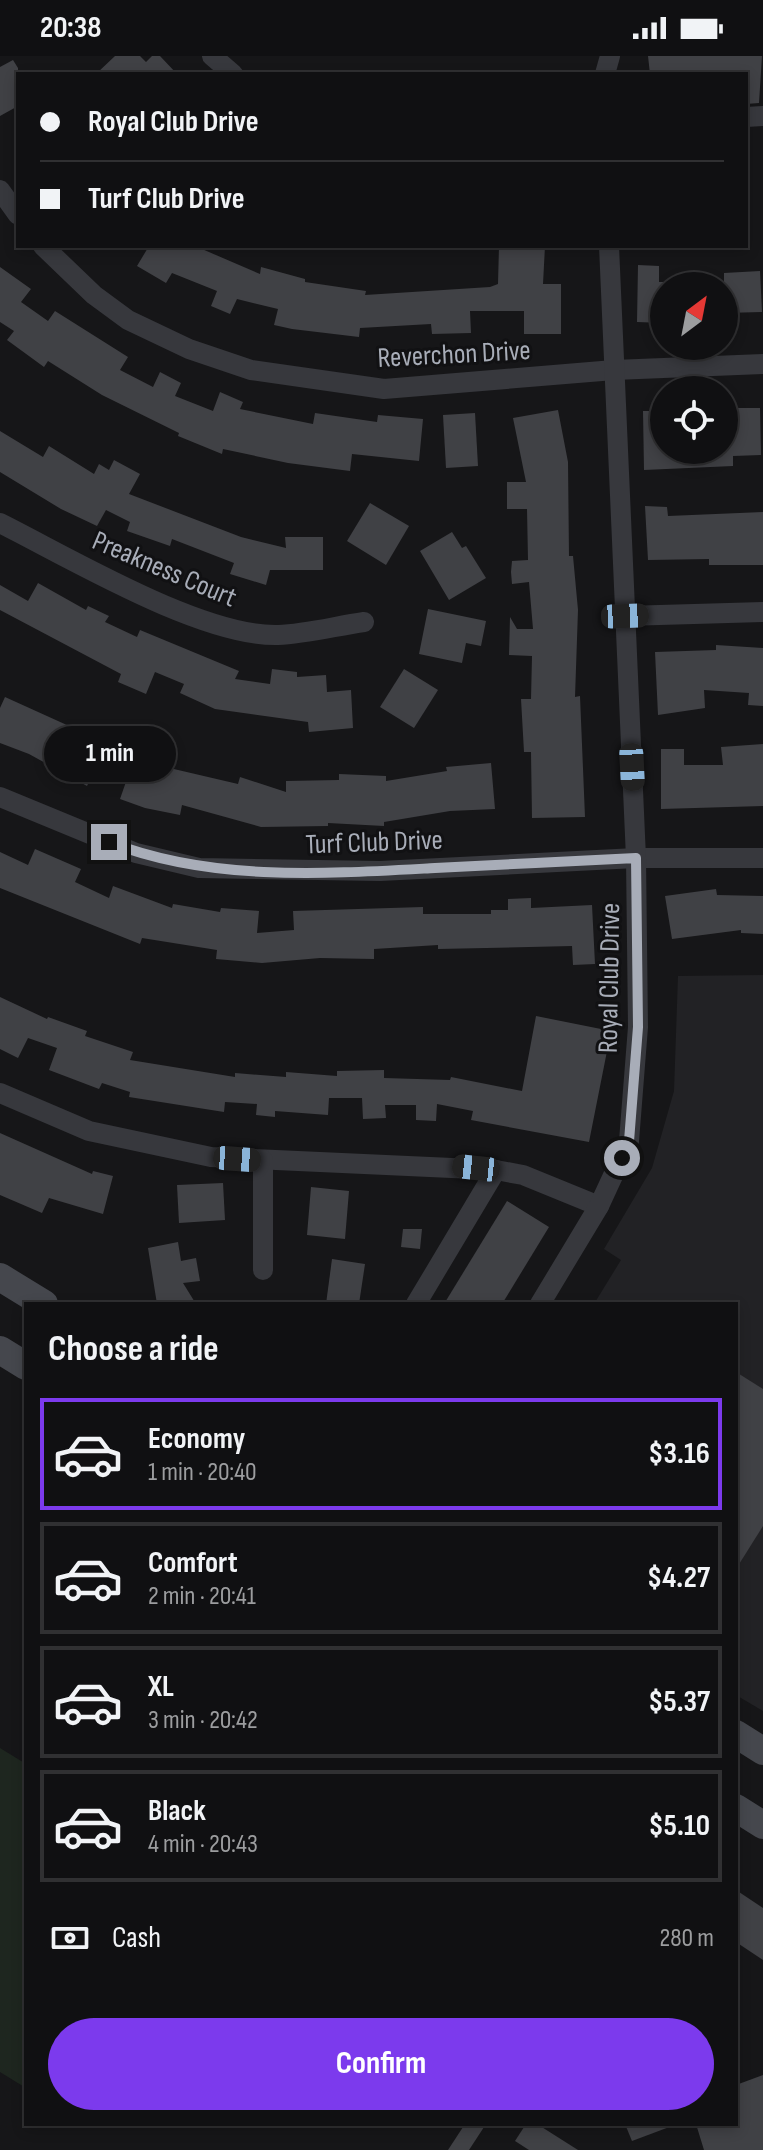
<!DOCTYPE html>
<meta charset="utf-8">
<style>
body{margin:0;font-family:"Sofia Sans Condensed",sans-serif;background:#19191b;color:#f1f3f6;height:100vh;display:flex;flex-direction:column;font-size:30px;white-space:nowrap}
*{box-sizing:border-box;margin:0}
p{font-size:26px;color:#9c9d9f}
.icon{flex:none;width:44px;height:44px;fill:none;stroke:currentColor;stroke-width:2;stroke-linecap:round;stroke-linejoin:round}
.map{position:relative;flex:1;overflow:hidden}
.details{position:absolute;left:24px;top:1246px;width:714px;height:824px;display:flex;flex-direction:column;background:#101012;border-radius:0px;box-shadow:0 4px 12px #0003,0 0 0 2px #303032}
.details>*{flex:none}
.hud{position:absolute;left:16px;top:16px;width:732px;height:176px;border-radius:0px;box-shadow:0 4px 12px #0003,0 0 0 2px #303032;display:grid;align-content:center;height:176px;padding:0 24px;background:#101012}
.needle{width:52px;rotate:32deg}
.fabs{position:absolute;left:650px;top:216px;display:grid;gap:16px}
.fabs a{display:grid;place-items:center;width:88px;height:88px;border-radius:50%;background:#101012;box-shadow:0 4px 12px #0003,0 0 0 2px #303032;font-size:40px}
.end{position:absolute;width:36px;height:36px;margin:-18px;border:10px solid #a8adb8;background:#111;box-shadow:0 0 0 4px #111}
.from{border-radius:50%}
.bubble{position:absolute;height:56px;border-radius:28px;background:#101012;box-shadow:0 4px 12px #0003,0 0 0 2px #303032;font-size:26px;font-weight:700;line-height:56px;text-align:center}
.car{position:absolute;width:24px;height:48px;margin:-24px -12px;border-radius:10px;box-shadow:0 0 6px 2px #0007;background:linear-gradient(#222 24%,#8ab4d8 0 40%,#222 0 76%,#8ab4d8 0 86%,#222 0)}
.hud b{display:flex;align-items:center;gap:28px;height:76px;font-size:30px}
.hud b+b{border-top:2px solid #303032}
.hud i{width:20px;height:20px;background:#f1f3f6}
ul{padding:0;list-style:none}
li{display:flex;align-items:center;gap:24px;height:112px;margin:0 16px 12px;padding:0 8px;border:4px solid #303032;border-radius:0px}
li div{flex:1}
li b{display:block;font-size:30px}
li em{font-style:normal;font-weight:700}
li.current{border-color:#7c3aed}
li>.icon{width:72px;height:72px;stroke-width:1.5}
h2{padding:0 24px;font-size:36px;line-height:96px}
.pay{display:flex;align-items:center;gap:20px;height:88px;padding:0 24px;font-size:30px}
.pay p{margin-inline-start:auto}
.primary-button{display:flex;gap:16px;margin-top:auto;padding:16px 24px}
.primary-button a{flex:1;height:92px;border-radius:48px;background:#7c3aed;color:#fff;font-size:32px;font-weight:700;line-height:92px;text-align:center}
.status{display:flex;justify-content:space-between;align-items:center;height:56px;padding:0 40px;background:#101012;direction:ltr}
.status svg{height:22px;fill:currentColor}
.map>svg:first-child{display:block}
</style>
<div class="status"><b>20:38</b><svg viewBox="0 0 49 12"><path d="M0 12V9h3v3zM5 12V6h3v6zM10 12V3h3v9zM15 12V0h3v12zM26 1h20v11H26zM47 4h2v5h-2z"/></svg></div>
<div class="map">
<svg width="763" height="2094" viewBox="0 0 763 2094">
<rect width="100%" height="100%" fill="#161618"/>
<path fill="#222225" d="M763,919V1655L736,1639V1248H594L621,1204L604,1193L652,1112L674,1035L678,920Z"/>
<path fill="#1e261f" d="M0,1692L26,1708V2032L0,2016Z"/>
<g fill="#404145">
<path d="M115,0H140L146,6L152,0H160L177,18H96Z"/>
<path d="M648,0H762L759,47L746,48V18H650Z"/>
<path d="M13,4L18,12V50L0,60V11Z"/>
<path d="M149,190H195L260,218L261,211L305,223V226L366,235L365,239L490,231L498,228L499,190H545L543,228H561V278H524V255H470L471,277L432,278L431,268L360,272L359,281L292,273L274,269L278,253L237,243L230,258L211,250L217,235L172,217L166,227L137,210Z"/>
<path d="M638,209L659,210V226H664V267L637,266Z"/>
<path d="M0,211L31,233L21,246L48,265L55,255L128,301L120,314L153,331L160,316L181,327L175,340L213,355L220,336L243,346L240,353L313,368L315,357L377,366L378,359L423,363L419,405L352,398L350,415L288,407L223,393L222,398L178,380L179,377L102,339L48,305L44,311L7,284L14,275L0,266Z"/>
<path d="M760,215L762,256L724,257V217Z"/>
<path d="M724,352H760L761,399L733,400V410L644,414L643,355H664V394H724Z"/>
<path d="M558,354L568,406L569,500H573L578,554L575,641L580,640L585,761L532,762L531,696H524L521,643H531L532,600L509,599L510,561L517,573H533L529,526L512,528L511,516L512,505L528,504L527,453H507V426H526L513,362Z"/>
<path d="M475,357L478,410L446,412L443,359Z"/>
<path d="M0,375L43,401L49,390L94,418L99,408L109,414L114,404L140,418L129,438L241,481L286,492L285,481H323V514H270L266,529L230,518L234,507L172,483L170,490L127,475L130,466L106,454L97,470L61,453L0,416Z"/>
<path d="M370,447L409,470L386,509L347,485Z"/>
<path d="M645,450L667,451L668,460L763,456V509H709V503L648,504Z"/>
<path d="M452,476L462,492L466,490L486,522L449,544L420,495Z"/>
<path d="M38,527L86,554L88,550L109,560L105,566L137,581L140,574L239,615L235,623L270,628L272,613L297,616V621L326,619L327,636L351,634L353,672L309,676L308,666L215,653L180,637L184,628L155,616L146,638L118,626L121,618L0,554V529L28,545Z"/>
<path d="M428,553L486,565L481,590L466,587L462,607L419,598Z"/>
<path d="M716,589L763,592V650L748,649L749,637L704,634L705,652L658,659L655,596L716,594Z"/>
<path d="M404,613L438,634L414,672L380,651Z"/>
<path d="M5,641L122,694L124,688L163,703L161,710L238,728L240,721L286,736V725L339,724V718L386,720V725L447,715L446,711L491,707L495,753L450,755L384,766V770L328,767V770L261,771L182,749L180,759L145,752L120,743L128,720L97,709L87,730L29,698L0,687V652Z"/>
<path d="M763,688V750L661,753V693H684V709H723L721,691Z"/>
<path d="M35,793L81,813L75,826L109,842L113,830L172,852L173,848L220,856L221,852L259,855L257,877L294,874L293,855L423,851V858H491V854H508V843L531,842V852L592,849L595,908L573,909L572,890L438,893V889L374,893V903L320,902L262,907L216,903L217,894L142,882L140,888L0,832V796L28,809Z"/>
<path d="M716,833L717,839L763,840V878L741,877V874L672,883L665,840Z"/>
<path d="M0,941L47,963L48,961L87,975L85,980L133,996L130,1004L235,1021V1017L286,1021V1016L337,1020V1015L384,1014V1022L450,1024L451,1021L522,1035L536,960L611,975L589,1086L471,1064L473,1055L437,1048L436,1065L416,1064V1049H385L386,1062L363,1063L362,1042H329L328,1059L275,1055V1061L256,1059L257,1048L225,1046L224,1056L129,1041L130,1036L102,1027L99,1033L49,1014L57,992L28,982L18,1002L0,993Z"/>
<path d="M0,1077L92,1118L93,1115L113,1120L103,1158L49,1142L42,1157L0,1139Z"/>
<path d="M223,1127L225,1164L179,1167L177,1129Z"/>
<path d="M311,1131L349,1135L345,1183L307,1179Z"/>
<path d="M507,1145L549,1171L502,1248H444Z"/>
<path d="M403,1173H422L420,1193L401,1191Z"/>
<path d="M178,1186L181,1205L196,1202L200,1225L183,1227L196,1248H157L148,1192Z"/>
<path d="M332,1203L365,1208L359,1248H326Z"/>
<path d="M736,1316L763,1333V1470L736,1513Z"/>
<path d="M736,1834L763,1852V1904L736,1886Z"/>
<path d="M763,2019V2094H704L696,2068H736V2029Z"/>
<path d="M465,2068H486L469,2094H448Z"/>
<path d="M526,2068H537L578,2094H529L515,2085Z"/>
<path d="M625,2068H672V2070L632,2085Z"/>
</g>
<g fill="none" stroke-linecap="round" stroke-linejoin="round">
<g stroke="#37383d" stroke-width="20">
<path d="M212,0L233,18"/>
<path d="M605,18L610,0"/>
<path d="M746,61L763,60"/>
<path d="M0,134L18,159"/>
<path d="M43,190L94,239L128,264L189,293L251,314L384,333L614,314L763,308"/>
<path d="M0,467C70,502 202,581 278,579C306,578 336,570 364,566"/>
<path d="M625,560L763,556"/>
<path d="M0,741L136,797L199,812L380,815L636,802H763"/>
<path d="M0,1037L89,1075L211,1101L496,1114L523,1119L599,1150"/>
<path d="M263,1104V1214"/>
<path d="M416,1248L496,1114"/>
<path d="M540,1248L599,1150L629,1085L638,971L636,802L609,190"/>
</g>
<g stroke="#45474d" stroke-width="28">
<path d="M0,1221L44,1248"/>
<path d="M0,1294L26,1310"/>
<path d="M736,1678L763,1695"/>
<path d="M736,1752L763,1769"/>
</g>
</g>
<g fill="none" stroke-linecap="round" stroke-linejoin="round">
<path stroke="#a8adb8" stroke-width="10" d="M109,786C211,826 326,818 435,812C502,809 569,805 636,802L638,971L629,1085L622,1102"/>
</g>
<g text-anchor="middle" stroke-width="6" stroke-linejoin="round" paint-order="stroke">
<g font-size="28" fill="#a8adb8" stroke="#111113">
<text transform="translate(454 297) rotate(-3)" y="10">Reverchon Drive</text>
<text transform="translate(165 512) rotate(23)" y="10">Preakness Court</text>
<text transform="translate(374 785) rotate(-2)" y="10">Turf Club Drive</text>
<text transform="translate(608 922) rotate(-89)" y="10">Royal Club Drive</text>
</g>
</g>
</svg>
<div class="fabs">
<a><svg class="needle" viewBox="-14 -14 28 28"><path d="M0-13l5 13h-10z" fill="#e53935"/><path d="M0 13l5-13h-10z" fill="#9c9d9f"/></svg></a>
<a><svg class="icon" aria-label="locate" viewBox="0 0 24 24"><circle cx="12" cy="12" r="6"/><path d="M12 2v4M12 18v4M2 12h4M18 12h4"/></svg></a>
</div>
<i class="end from" style="left:622px;top:1102px"></i>
<i class="end" style="left:109px;top:786px"></i>
<div class="bubble" style="left:44px;top:670px;width:132px">1 min</div>
<i class="car" style="left:625px;top:560px;rotate:88deg"></i>
<i class="car" style="left:632px;top:711px;rotate:177deg"></i>
<i class="car" style="left:237px;top:1103px;rotate:94deg"></i>
<i class="car" style="left:476px;top:1112px;rotate:276deg"></i>
<div class="hud">
<b><i class="from"></i>Royal Club Drive</b>
<b><i></i>Turf Club Drive</b>
</div>
<section class="details">
<h2>Choose a ride</h2>
<ul>
<li class="current"><svg class="icon" aria-label="car" viewBox="0 0 24 24"><path d="M5 17H2v-5l4-1 3-4h7l3 4 3 1v5h-3M9 17h6M6 11h13"/><circle cx="7" cy="17" r="2"/><circle cx="17" cy="17" r="2"/></svg><div><b>Economy</b><p>1 min · 20:40</p></div><em>$3.16</em></li>
<li><svg class="icon" aria-label="car" viewBox="0 0 24 24"><path d="M5 17H2v-5l4-1 3-4h7l3 4 3 1v5h-3M9 17h6M6 11h13"/><circle cx="7" cy="17" r="2"/><circle cx="17" cy="17" r="2"/></svg><div><b>Comfort</b><p>2 min · 20:41</p></div><em>$4.27</em></li>
<li><svg class="icon" aria-label="car" viewBox="0 0 24 24"><path d="M5 17H2v-5l4-1 3-4h7l3 4 3 1v5h-3M9 17h6M6 11h13"/><circle cx="7" cy="17" r="2"/><circle cx="17" cy="17" r="2"/></svg><div><b>XL</b><p>3 min · 20:42</p></div><em>$5.37</em></li>
<li><svg class="icon" aria-label="car" viewBox="0 0 24 24"><path d="M5 17H2v-5l4-1 3-4h7l3 4 3 1v5h-3M9 17h6M6 11h13"/><circle cx="7" cy="17" r="2"/><circle cx="17" cy="17" r="2"/></svg><div><b>Black</b><p>4 min · 20:43</p></div><em>$5.10</em></li>
</ul>
<div class="pay"><svg class="icon" aria-label="cash" viewBox="0 0 24 24"><path d="M3 7h18v10H3z"/><circle cx="12" cy="12" r="2"/></svg>Cash<p>280 m</p></div>
<div class="primary-button"><a>Confirm</a></div>
</section>
</div>
